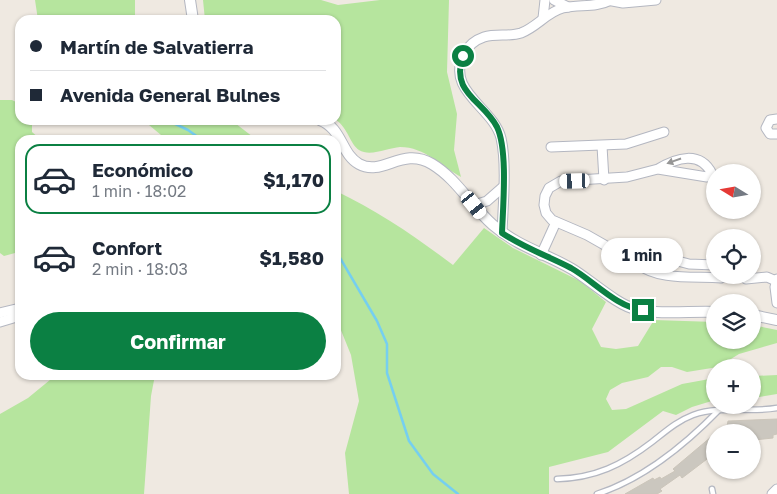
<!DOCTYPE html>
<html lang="es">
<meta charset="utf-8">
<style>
body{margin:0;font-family:"Golos Text",sans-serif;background:#f2f2f3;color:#1f2937;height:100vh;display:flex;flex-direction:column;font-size:19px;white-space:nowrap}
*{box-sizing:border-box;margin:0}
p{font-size:16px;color:#747a83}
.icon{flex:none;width:28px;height:28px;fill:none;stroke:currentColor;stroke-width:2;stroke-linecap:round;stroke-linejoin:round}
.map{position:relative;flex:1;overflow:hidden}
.panel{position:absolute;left:15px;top:135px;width:326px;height:245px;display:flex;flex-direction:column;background:#fff;border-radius:15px;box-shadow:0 1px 4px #0004}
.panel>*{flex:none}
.hud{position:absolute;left:15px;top:15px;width:326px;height:110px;border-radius:15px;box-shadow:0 1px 4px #0004;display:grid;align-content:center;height:110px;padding:0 15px;background:#fff}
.needle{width:32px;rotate:281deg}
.controls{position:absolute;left:706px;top:164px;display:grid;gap:10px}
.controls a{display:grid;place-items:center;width:55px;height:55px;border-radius:50%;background:#fff;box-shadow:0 1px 4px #0004;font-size:25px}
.end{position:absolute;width:22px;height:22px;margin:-11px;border:6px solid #0b8043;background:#fff;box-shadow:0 0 0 2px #fff}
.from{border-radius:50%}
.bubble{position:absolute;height:35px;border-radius:18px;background:#fff;box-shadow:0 1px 4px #0004;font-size:16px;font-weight:700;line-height:35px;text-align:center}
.car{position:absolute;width:15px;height:30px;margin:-15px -8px;border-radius:6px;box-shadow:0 0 4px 1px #0007;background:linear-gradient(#fff 24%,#345 0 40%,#fff 0 76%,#345 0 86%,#fff 0)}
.hud b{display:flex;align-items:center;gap:18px;height:48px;font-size:19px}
.hud b+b{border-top:1px solid #e0e1e3}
.hud i{width:12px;height:12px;background:#1f2937}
ul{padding:9px 0 0;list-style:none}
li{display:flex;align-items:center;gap:15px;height:70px;margin:0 10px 8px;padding:0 5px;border:2px solid transparent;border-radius:15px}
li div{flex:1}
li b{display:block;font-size:19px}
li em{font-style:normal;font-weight:700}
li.on{border-color:#0b8043}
li>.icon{width:45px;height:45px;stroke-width:1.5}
.primary-button{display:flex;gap:10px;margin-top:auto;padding:10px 15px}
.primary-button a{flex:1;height:58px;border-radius:30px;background:#0b8043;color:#fff;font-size:20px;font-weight:700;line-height:58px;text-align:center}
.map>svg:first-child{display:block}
</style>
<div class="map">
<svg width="777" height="494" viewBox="0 0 777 494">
<rect width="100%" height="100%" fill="#efe9e1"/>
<g fill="#b6e59e">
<path d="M35,0H135V15L138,20H38Z"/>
<path d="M203,0H321L338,5L380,0H449L447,72L457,114L454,150L461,177C441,166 425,147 400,147C388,148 370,157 359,150C350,144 348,128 336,120V20H205Z"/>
<path d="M0,100H12L20,104V120H32V132L41,140H20V245L15,253L4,256L0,253Z"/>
<path d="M143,120H231L257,140H167Z"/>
<path d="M336,191C378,211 416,237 453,265L484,228L513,248L580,281L606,302L592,329L601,347L616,349L638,346L654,320L715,322V340H752L753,325L777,330V343L739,354L718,367L687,372L672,367H661L648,377L622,383L610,390L606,399L612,410L626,409L682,384L715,378V400L692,407L676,415L663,411L608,452L549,467V494H349L345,453L359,401L351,355L336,318Z"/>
<path d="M56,375H155L151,396L144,494H0V414L28,398Z"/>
<path d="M777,375V394L753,398V376Z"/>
</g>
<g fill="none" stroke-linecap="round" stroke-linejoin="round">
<g stroke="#75cff0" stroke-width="2.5">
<path d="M167,120L188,130L202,140"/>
<path d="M336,251L377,321L387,344V373L409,441L433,474L458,494"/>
</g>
</g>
<g fill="#cbc7bf" stroke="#cbc5ba">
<path d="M777,419V434L773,435V438L754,440L752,432H726L728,421Z"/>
<path d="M711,437L713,439L715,437V453L682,478L680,475L660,489L662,491L657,494H625L653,478L654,480L660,477L661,479L675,471L673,469Z"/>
</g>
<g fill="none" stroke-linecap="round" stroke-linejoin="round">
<g stroke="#b4b7c1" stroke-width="7">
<g id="service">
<path d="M557,479C595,478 622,465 652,442C665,432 677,421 693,415C721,405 749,413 777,408"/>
<path d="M712,489L713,494"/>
<path d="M597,494C644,479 686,444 720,409"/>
</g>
</g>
<g stroke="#b4b7c1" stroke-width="11">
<g id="minor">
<path d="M554,0L568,7"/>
<path d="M607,0L623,3L656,0"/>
<path d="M543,18L545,0"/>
<path d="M777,119L770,120L766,128L770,134H777"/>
<path d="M602,146L604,180"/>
<path d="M551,147L626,144L664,132"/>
<path d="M474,205L487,201L503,187"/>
<path d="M502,233C503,206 507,164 501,138C493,107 445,91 464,54C468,46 475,40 484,37C496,33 509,37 521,33C537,27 547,12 563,8C580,4 595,8 611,0"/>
<path d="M541,255L556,222"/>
<path d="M638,264L587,235L552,220L546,213L544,205L545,196L549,188L561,181L627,177L658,169L707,177L712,174C700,150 676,158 658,169"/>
<path d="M715,265L689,264L670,259L647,265L638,264C659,281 695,276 721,278L727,275"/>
<path d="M746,279L767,277L776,281"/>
<path d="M777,279L775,287L777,303"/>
<path d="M0,313L20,308"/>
<path d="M0,322L20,316"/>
<path d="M772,494L777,489"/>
</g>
</g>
<g stroke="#b4b7c1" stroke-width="12">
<g id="tertiary">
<path d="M190,0L193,20"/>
<path d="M320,120C342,128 341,154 359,164C383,177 402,146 432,164C457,179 471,206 493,225C520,248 543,252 572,269C589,279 618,306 636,309C661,315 689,311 715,312"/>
<path d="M752,315L777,320"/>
</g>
</g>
<use href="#service" stroke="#fff" stroke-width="4.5"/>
<use href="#minor" stroke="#fff" stroke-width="9"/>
<use href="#tertiary" stroke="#fff" stroke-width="10"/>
</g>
<defs><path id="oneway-solid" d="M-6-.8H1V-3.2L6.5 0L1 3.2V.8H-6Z" transform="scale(1.25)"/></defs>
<use fill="#969696" href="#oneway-solid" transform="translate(674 161) rotate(161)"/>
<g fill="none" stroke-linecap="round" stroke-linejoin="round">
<path stroke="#0b8043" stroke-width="6" d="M463,56C450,93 483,100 497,127C508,150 503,206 502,233C524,248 548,256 571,268C594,281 616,307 643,310"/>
</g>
</svg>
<div class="controls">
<a><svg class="needle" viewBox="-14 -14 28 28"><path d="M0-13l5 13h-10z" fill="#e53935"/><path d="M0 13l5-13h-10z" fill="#747a83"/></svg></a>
<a><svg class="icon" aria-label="locate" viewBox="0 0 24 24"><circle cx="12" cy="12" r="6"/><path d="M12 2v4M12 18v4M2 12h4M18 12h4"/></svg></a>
<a><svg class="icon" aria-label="layers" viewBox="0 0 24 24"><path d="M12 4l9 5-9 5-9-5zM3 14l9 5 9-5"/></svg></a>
<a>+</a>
<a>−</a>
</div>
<i class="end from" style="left:463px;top:56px"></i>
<i class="end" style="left:643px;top:310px"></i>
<div class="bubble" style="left:601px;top:238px;width:82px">1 min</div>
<i class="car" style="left:575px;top:181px;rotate:268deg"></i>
<i class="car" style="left:474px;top:205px;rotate:141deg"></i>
<div class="hud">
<b><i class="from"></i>Martín de Salvatierra</b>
<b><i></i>Avenida General Bulnes</b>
</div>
<section class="panel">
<ul>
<li class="on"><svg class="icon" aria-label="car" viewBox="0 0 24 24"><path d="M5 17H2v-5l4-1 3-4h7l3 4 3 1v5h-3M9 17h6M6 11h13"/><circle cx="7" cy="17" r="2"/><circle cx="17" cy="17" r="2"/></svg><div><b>Económico</b><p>1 min · 18:02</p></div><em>$1,170</em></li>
<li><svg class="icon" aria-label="car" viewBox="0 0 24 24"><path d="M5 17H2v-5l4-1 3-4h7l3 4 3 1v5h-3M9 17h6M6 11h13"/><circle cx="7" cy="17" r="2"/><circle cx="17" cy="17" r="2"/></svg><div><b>Confort</b><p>2 min · 18:03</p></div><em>$1,580</em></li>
</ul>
<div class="primary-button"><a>Confirmar</a></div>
</section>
</div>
